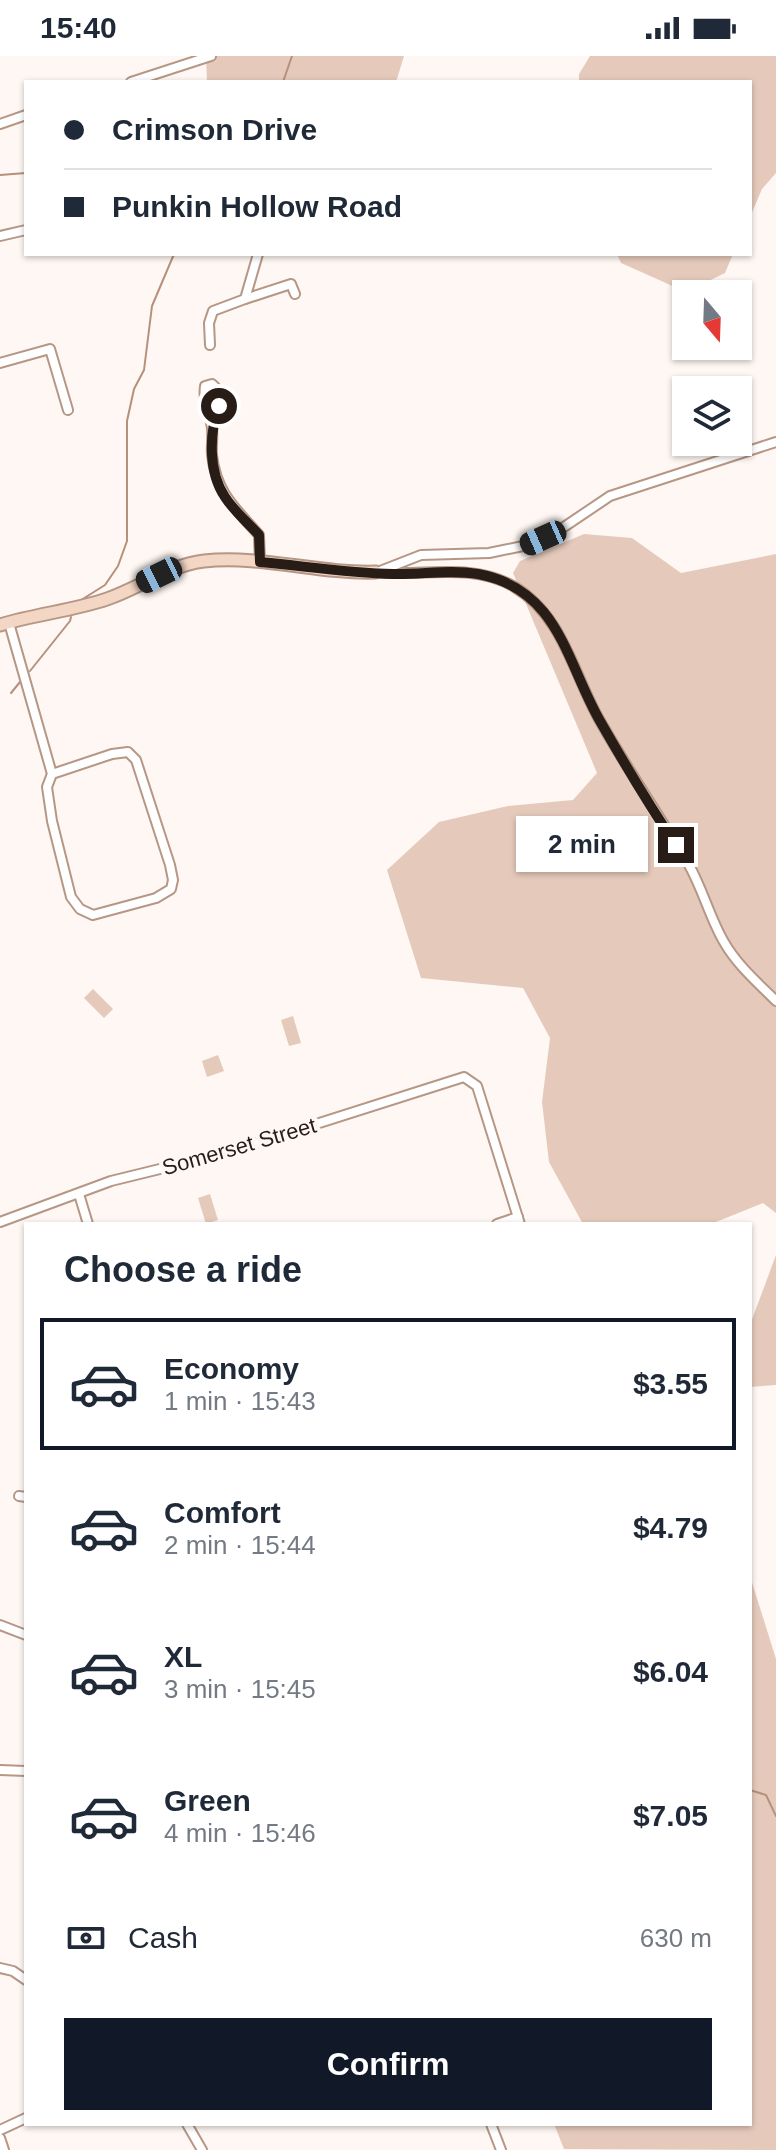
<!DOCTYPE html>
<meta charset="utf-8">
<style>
body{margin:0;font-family:Arial,sans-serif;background:#f6f6f7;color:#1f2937;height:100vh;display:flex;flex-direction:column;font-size:30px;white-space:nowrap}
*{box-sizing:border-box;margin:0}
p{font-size:26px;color:#747a83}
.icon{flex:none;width:44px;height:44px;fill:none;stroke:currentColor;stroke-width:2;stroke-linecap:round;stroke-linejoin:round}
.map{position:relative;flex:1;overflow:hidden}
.details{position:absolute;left:24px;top:1166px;width:728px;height:904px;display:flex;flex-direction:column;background:#fff;border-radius:0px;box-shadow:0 2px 6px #0004}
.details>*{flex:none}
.top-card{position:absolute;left:24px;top:24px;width:728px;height:176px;border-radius:0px;box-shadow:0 2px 6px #0004;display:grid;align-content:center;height:176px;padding:0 40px;background:#fff}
.needle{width:52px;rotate:161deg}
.fabs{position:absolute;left:672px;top:224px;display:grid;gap:16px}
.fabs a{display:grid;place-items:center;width:80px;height:80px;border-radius:0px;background:#fff;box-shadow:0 2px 6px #0004;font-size:40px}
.end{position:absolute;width:36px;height:36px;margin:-18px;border:10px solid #281c16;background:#fff;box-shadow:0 0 0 4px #fff}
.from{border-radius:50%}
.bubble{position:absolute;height:56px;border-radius:0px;background:#fff;box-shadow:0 2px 6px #0004;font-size:26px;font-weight:600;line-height:56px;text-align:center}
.car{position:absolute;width:24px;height:48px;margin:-24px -12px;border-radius:10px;box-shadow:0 0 6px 2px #0007;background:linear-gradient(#222 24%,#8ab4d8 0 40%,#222 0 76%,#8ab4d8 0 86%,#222 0)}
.top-card b{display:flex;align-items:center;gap:28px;height:76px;font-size:30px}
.top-card b+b{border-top:2px solid #e0e1e3}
.top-card i{width:20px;height:20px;background:#1f2937}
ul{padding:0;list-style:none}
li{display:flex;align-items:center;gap:24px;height:132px;margin:0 16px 12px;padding:0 24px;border:4px solid transparent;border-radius:0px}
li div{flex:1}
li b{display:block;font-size:30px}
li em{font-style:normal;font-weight:600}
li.on{border-color:#111827}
li>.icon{width:72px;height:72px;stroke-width:1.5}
h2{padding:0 40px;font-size:36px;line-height:96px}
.pay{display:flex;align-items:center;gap:20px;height:88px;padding:0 40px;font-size:30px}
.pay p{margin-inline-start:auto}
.action{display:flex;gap:16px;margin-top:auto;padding:16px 40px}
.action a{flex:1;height:92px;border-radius:0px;background:#111827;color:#fff;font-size:32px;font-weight:600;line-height:92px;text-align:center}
.status{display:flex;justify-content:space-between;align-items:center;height:56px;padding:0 40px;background:#fff;direction:ltr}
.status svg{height:22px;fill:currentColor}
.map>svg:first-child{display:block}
</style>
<div class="status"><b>15:40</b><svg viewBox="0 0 49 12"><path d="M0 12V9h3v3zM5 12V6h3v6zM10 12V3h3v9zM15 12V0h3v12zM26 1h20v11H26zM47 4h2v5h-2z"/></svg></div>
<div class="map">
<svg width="776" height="2094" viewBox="0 0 776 2094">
<rect width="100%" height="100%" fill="#fef7f3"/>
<g fill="#e5cabb">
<path d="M206,0H404L396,26H207Z"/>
<path d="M590,0H776V117L762,133L750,161V26H579V18Z"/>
<path d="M617,198H733L725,217L686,236L621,207Z"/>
<path d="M584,478L632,482L681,517L776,498V1157L763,1147L711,1168H583L549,1106L542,1046L550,982L523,932L421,922L387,814L439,766L508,750L573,744L597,717L513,517L520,505Z"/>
<path d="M93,933L113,953L104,962L84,942Z"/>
<path d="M293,960L301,987L289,990L281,964Z"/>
<path d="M218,999L224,1015L207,1021L202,1005Z"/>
<path d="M210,1138L218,1164L206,1168L198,1142Z"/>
<path d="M776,1199V1329L750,1331V1269Z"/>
<path d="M750,1520L776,1603V2094L564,2093L554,2068H750Z"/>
</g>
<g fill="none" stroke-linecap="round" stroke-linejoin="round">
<g stroke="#b7907b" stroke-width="2">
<path d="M283,26L292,0"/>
<path d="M0,119L26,117"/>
<path d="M78,546L105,529L118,510L127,485V365L134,333L144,314L152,250L174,198"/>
<path d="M30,615L70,565L71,561"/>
<path d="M11,637L20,626"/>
<path d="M750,1734L766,1739L776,1760"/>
</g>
<g stroke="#b69786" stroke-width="12">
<g id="street">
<path d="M131,26L211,0"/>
<path d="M0,68L26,59"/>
<path d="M0,180L26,174"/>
<path d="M245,243L291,228L295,238"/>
<path d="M210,289L209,267L213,255L245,243L258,198"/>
<path d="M0,307L50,293L68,354"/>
<path d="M212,369C217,354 226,339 212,328L205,330C203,344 208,353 211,367C214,377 211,388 212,399C216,436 235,452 259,479L260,506"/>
<path d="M380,515L421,499L489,497L528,489L558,475L610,440L776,386"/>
<path d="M376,516C422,521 470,506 513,530C564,560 573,618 600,665C628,714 660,761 689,809C703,834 710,862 724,886C737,909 758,927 776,945"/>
<path d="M9,567L52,718"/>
<path d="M128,696L136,704L170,809L173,824L171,833L156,842L93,859L80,853L71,841L52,765L47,731L52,718L112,698Z"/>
<path d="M79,1138L88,1168"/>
<path d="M0,1166L111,1125L225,1097L464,1021L477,1030L520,1168"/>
<path d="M497,1168L518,1161"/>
<path d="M19,1440L26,1441"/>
<path d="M0,1569L26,1579"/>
<path d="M0,1714L26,1715"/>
<path d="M0,1912L13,1915L26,1924"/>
<path d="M187,2068L202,2094"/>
<path d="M491,2068L501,2094"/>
<path d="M0,2074L26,2062"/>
<path d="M0,2082L4,2094"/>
</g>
</g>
<g stroke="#b69786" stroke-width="15">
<path id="secondary" d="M0,569C35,558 72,555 107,543C140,532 169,509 204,505C262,499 319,518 376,516"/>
</g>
<use href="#street" stroke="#fff" stroke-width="8"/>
<use href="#secondary" stroke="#f4d6c4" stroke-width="11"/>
</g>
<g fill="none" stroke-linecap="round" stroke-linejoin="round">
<path stroke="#281c16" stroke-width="10" d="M219,350C209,377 208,416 225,441C234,455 248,467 259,479L260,506C304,510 348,517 393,518C421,519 449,513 478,518C559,533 566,606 600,665C624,707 649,749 676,789"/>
</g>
<g text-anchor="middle" stroke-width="8" stroke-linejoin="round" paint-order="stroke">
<g font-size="22" fill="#281c16" stroke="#fef7f3">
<text transform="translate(239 1090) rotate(-16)" y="8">Somerset Street</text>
</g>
</g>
</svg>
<div class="fabs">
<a><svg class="needle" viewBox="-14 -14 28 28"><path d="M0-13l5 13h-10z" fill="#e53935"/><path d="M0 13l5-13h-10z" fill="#747a83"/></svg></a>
<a><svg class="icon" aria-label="layers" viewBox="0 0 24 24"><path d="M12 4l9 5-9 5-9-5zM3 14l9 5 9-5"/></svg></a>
</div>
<i class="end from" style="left:219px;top:350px"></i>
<i class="end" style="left:676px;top:789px"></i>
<div class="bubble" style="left:516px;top:760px;width:132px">2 min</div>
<i class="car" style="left:543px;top:482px;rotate:246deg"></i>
<i class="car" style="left:159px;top:519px;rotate:244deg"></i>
<div class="top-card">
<b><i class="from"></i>Crimson Drive</b>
<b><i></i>Punkin Hollow Road</b>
</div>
<section class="details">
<h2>Choose a ride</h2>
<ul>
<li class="on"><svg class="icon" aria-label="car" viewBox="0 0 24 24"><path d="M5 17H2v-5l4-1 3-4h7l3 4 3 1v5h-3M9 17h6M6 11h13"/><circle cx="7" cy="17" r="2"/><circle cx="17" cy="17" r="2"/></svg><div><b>Economy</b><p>1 min · 15:43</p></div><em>$3.55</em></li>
<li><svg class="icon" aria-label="car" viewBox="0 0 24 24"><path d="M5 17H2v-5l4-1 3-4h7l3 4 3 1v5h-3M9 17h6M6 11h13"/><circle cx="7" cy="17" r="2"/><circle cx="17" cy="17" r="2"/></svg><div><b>Comfort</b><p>2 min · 15:44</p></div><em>$4.79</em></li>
<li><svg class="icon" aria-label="car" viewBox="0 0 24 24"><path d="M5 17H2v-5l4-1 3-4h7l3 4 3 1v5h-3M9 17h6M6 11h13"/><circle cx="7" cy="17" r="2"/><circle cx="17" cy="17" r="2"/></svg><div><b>XL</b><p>3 min · 15:45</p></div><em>$6.04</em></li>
<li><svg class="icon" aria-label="car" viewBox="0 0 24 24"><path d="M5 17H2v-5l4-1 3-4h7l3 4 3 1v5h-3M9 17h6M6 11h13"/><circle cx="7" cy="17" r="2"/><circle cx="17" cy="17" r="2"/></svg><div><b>Green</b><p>4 min · 15:46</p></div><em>$7.05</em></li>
</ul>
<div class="pay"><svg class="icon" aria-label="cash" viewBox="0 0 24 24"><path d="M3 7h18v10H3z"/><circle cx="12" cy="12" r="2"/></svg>Cash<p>630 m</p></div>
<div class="action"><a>Confirm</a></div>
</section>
</div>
